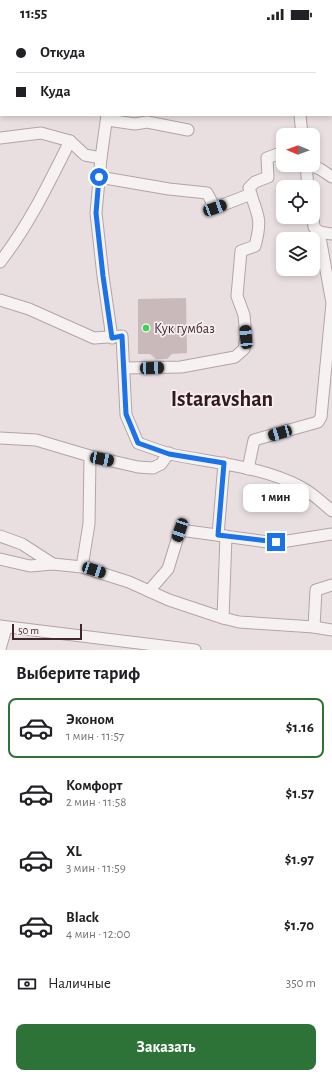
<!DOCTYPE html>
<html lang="ru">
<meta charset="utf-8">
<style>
body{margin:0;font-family:"Alegreya Sans",sans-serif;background:#f2f2f2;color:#202124;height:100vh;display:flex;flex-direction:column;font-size:15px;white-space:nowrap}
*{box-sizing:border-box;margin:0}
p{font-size:13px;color:#757577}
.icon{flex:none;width:22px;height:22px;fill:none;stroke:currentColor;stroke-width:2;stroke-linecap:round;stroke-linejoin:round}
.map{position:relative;height:622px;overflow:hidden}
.side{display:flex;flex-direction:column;background:#fff;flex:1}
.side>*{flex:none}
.hud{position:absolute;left:0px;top:0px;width:332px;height:88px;box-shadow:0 2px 6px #0003;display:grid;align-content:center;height:88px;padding:0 16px;background:#fff}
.needle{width:26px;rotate:271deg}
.tools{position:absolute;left:276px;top:100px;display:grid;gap:8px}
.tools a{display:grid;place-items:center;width:44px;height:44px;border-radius:8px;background:#fff;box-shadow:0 2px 6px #0003;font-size:20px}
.scale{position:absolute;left:12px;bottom:10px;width:70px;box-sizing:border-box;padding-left:4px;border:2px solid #41272a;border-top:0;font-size:11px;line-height:14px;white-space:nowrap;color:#41272a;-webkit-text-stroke:3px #f6eef0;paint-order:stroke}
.end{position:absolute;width:18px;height:18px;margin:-9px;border:5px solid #1a73e8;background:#fff;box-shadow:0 0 0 2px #fff}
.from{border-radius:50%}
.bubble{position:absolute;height:28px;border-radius:8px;background:#fff;box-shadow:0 2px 6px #0003;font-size:13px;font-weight:600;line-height:28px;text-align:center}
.car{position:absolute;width:12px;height:24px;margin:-12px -6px;border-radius:5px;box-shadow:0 0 3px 1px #0007;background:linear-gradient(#222 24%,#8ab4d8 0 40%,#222 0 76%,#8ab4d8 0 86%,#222 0)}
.hud b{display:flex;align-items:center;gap:14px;height:38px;font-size:15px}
.hud b+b{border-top:1px solid #e0e0e0}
.hud i{width:10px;height:10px;background:#202124}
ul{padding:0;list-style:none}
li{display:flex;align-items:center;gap:12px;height:60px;margin:0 8px 6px;padding:0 8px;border:2px solid transparent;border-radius:8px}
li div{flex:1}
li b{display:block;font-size:15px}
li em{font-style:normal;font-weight:600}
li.selected{border-color:#2d7237}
li>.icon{width:36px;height:36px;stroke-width:1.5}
h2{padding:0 16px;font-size:18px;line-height:48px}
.pay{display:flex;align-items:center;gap:10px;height:44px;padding:0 16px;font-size:15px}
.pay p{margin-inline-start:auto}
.button{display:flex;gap:8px;margin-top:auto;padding:8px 16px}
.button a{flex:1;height:46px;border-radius:8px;background:#2d7237;color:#fff;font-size:16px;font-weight:600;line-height:46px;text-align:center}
.status{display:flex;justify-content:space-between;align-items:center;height:28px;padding:0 20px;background:#fff;direction:ltr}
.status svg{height:11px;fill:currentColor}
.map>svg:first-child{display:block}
</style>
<div class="status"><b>11:55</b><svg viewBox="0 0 49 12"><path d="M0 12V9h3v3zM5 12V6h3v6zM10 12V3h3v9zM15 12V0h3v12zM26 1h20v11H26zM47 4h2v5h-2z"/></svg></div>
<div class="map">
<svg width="332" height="622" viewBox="0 0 332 622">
<rect width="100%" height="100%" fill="#e9dfe0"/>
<path fill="#c9b9bb" d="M186,270L187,325L172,326L167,331H156L150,326H138V271Z"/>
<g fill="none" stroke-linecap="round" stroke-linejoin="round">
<g stroke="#b3a4a6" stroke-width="13">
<g id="minor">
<path d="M62,0L63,1"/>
<path d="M113,1V0"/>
<path d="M331,22H332"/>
<path d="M331,77H332"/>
<path d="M107,87L101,130L96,185L103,248L112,310"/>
<path d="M300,87L302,107"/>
<path d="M107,92L135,96L147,94L188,102"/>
<path d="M0,110L41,105L70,113L85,127L101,130"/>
<path d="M306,137L308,159"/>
<path d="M309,137L320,141L332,149"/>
<path d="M99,149L169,161L207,165L215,180L251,166"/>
<path d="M319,204L332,206"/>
<path d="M0,234C29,197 49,155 70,113"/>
<path d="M0,272L29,281L94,310L122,308L126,387L138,415C149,419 160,423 170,426C213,435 261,438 301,459C312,465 322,474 332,483"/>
<path d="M124,340L181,339L235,329L244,321L246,309L244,287L237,268L241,223L255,218C263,188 257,188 249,160L255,154L268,149L267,130L283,124"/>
<path d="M0,410L36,412L90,428L138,439L153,440L161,436L169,425"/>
<path d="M248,441L254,412L318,394L321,389L332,275L319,204L314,199L313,189"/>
<path d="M218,507L224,435"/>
<path d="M0,508L22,516L53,536L82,539L129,554L169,572L223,590L239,594L314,599L332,602"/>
<path d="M0,531L30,538L53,536"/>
<path d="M82,539L89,496L90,428"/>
<path d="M149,563L168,541L180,502L275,515L332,506"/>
<path d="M223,590L226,508"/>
<path d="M0,598L195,622"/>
<path d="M314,599L316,562L332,557"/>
<path d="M0,621L6,600"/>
</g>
</g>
<use href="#minor" stroke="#f7f2f2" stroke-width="11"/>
</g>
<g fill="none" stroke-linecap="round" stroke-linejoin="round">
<path stroke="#1a73e8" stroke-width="5" d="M99,149L96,185L103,248L112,310L122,308L126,386L138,415L169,426L224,435L218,507L276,514"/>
</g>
<circle fill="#3dd54e" stroke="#f6eef0" stroke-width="1.5" cx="146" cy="300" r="4"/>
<g text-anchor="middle" stroke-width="3.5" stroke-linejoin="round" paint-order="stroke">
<g font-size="14" fill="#41272a" stroke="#f6eef0" text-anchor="start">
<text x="154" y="305">Кук гумбаз</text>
</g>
<g font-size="22" font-weight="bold" fill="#32191b" stroke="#f6eef0">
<text x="222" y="378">Istaravshan</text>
</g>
</g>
</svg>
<div class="tools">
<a><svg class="needle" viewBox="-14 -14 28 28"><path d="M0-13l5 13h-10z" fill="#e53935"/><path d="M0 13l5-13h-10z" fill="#757577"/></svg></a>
<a><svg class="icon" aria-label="locate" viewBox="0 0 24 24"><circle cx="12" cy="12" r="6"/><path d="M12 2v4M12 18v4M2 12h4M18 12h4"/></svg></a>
<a><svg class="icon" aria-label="layers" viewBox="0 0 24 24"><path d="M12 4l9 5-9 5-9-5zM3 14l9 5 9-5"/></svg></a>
</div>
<div class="scale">50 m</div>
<i class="end from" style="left:99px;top:149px"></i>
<i class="end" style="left:276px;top:514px"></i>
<div class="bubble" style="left:243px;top:456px;width:66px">1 мин</div>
<i class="car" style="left:215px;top:180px;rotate:70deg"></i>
<i class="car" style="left:246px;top:309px;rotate:355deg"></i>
<i class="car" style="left:152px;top:340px;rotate:88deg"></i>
<i class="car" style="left:280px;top:405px;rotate:254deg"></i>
<i class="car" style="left:102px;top:431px;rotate:101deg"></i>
<i class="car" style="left:180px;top:502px;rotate:198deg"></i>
<i class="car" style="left:94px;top:542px;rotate:108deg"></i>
<div class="hud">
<b><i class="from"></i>Откуда</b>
<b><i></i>Куда</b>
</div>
</div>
<section class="side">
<h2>Выберите тариф</h2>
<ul>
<li class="selected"><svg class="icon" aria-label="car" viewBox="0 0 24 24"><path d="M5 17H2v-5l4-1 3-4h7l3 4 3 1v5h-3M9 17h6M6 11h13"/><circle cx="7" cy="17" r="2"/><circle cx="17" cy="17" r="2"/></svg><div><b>Эконом</b><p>1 мин · 11:57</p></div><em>$1.16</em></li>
<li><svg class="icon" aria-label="car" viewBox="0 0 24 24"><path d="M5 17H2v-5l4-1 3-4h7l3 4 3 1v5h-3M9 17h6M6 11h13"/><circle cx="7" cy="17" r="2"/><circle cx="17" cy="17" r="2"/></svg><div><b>Комфорт</b><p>2 мин · 11:58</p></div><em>$1.57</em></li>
<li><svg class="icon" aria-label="car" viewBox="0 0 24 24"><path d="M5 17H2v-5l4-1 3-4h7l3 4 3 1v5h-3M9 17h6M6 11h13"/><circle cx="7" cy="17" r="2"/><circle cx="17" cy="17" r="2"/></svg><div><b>XL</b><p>3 мин · 11:59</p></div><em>$1.97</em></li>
<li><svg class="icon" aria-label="car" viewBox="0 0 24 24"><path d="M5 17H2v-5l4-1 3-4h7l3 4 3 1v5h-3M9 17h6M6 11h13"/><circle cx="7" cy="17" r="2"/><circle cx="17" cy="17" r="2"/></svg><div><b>Black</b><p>4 мин · 12:00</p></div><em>$1.70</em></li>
</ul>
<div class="pay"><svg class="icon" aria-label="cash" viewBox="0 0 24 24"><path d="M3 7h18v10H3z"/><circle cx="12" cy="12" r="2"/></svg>Наличные<p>350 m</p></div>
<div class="button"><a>Заказать</a></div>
</section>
